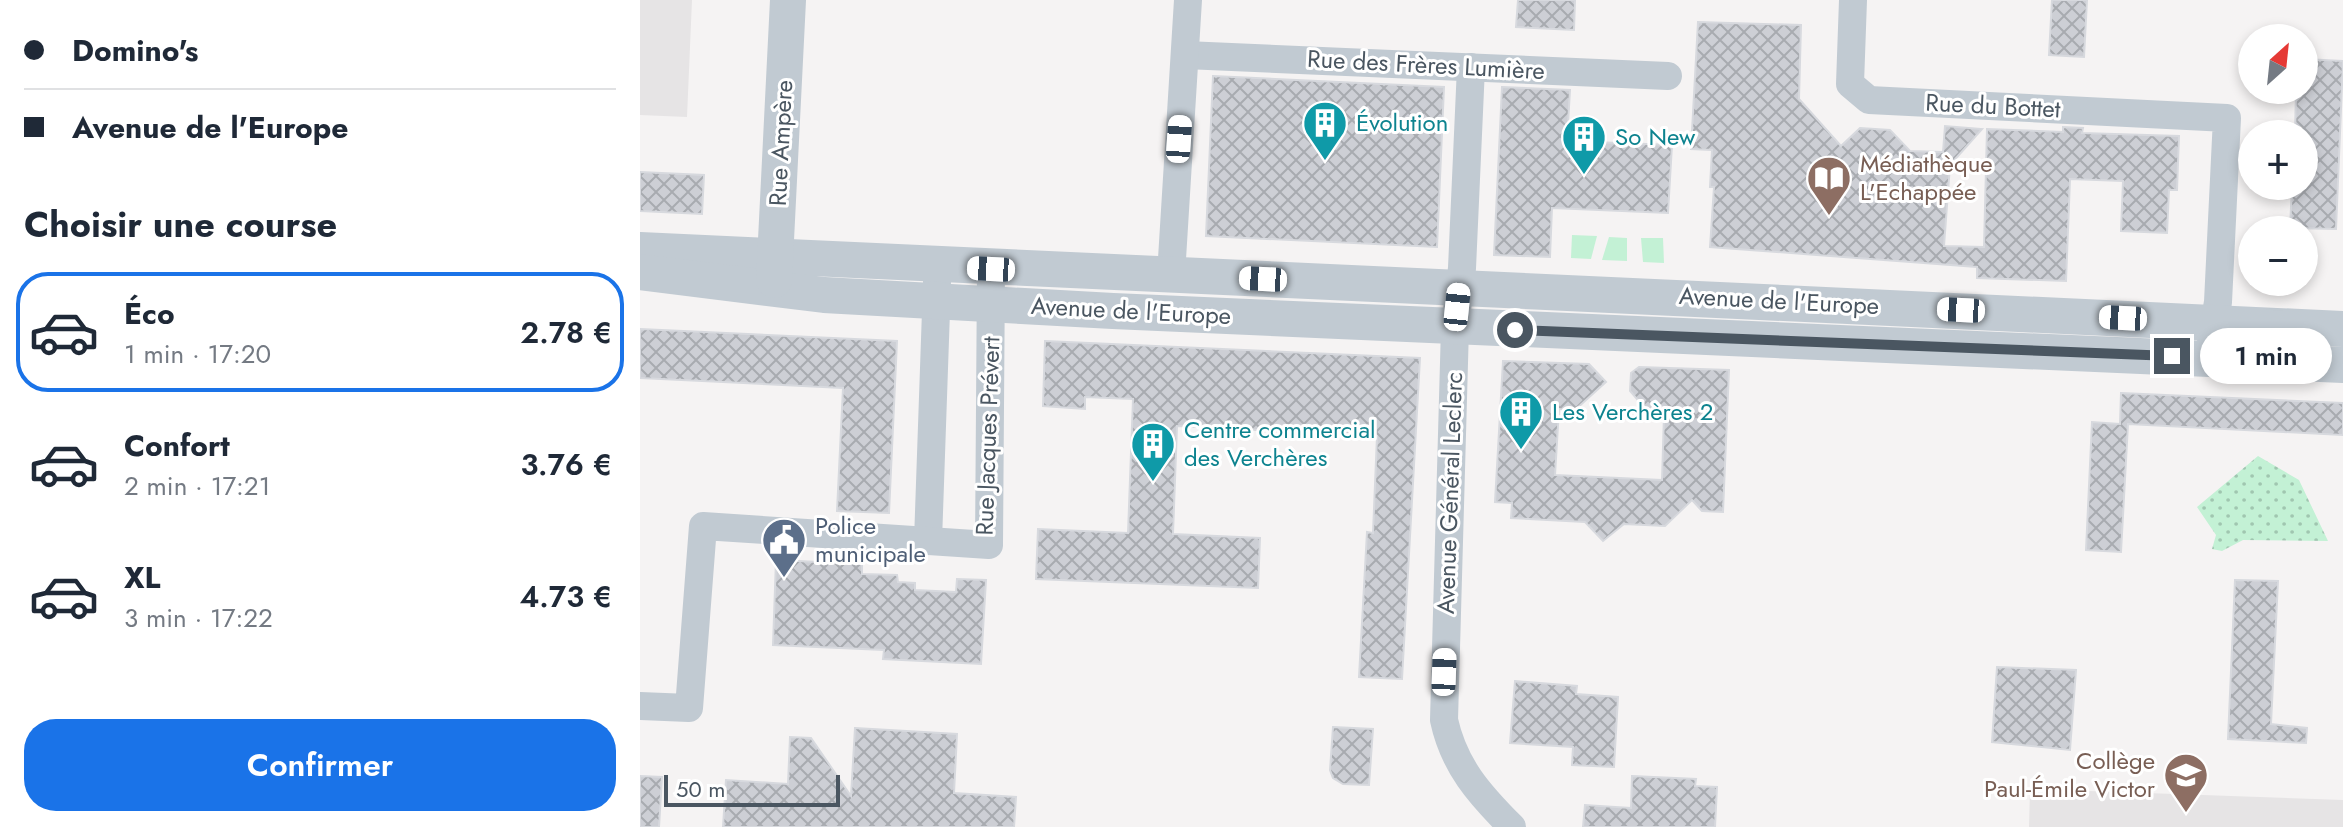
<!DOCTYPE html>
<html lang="fr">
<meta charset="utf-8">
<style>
body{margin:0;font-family:Jost,sans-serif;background:#f6f6f7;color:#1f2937;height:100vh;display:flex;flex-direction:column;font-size:30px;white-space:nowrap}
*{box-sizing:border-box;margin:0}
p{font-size:26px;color:#747a83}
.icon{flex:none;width:44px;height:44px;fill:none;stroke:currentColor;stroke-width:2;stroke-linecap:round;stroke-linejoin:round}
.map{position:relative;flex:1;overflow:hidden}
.drawer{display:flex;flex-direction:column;background:#fff;width:640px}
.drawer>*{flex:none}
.guide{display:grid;align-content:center;height:176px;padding:0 24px;background:#fff}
.needle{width:52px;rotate:27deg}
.controls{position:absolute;left:1598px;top:24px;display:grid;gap:16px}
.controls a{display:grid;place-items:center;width:80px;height:80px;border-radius:50%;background:#fff;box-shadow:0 4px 12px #0003;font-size:40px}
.scale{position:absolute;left:24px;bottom:20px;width:176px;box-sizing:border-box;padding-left:8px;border:4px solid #4a5661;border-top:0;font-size:22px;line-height:28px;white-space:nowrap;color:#4a5661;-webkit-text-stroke:6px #fff;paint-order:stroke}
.end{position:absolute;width:36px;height:36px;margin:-18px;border:10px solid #4a5661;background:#fff;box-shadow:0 0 0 4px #fff}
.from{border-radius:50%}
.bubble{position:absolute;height:56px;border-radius:28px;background:#fff;box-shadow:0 4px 12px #0003;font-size:26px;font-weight:600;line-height:56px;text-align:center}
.car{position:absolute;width:24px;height:48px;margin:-24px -12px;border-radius:10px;box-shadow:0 0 6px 2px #0007;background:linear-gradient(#fff 24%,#345 0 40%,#fff 0 76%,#345 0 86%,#fff 0)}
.guide b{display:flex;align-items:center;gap:28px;height:76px;font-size:30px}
.guide b+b{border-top:2px solid #e0e1e3}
.guide i{width:20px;height:20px;background:#1f2937}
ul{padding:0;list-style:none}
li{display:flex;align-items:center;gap:24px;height:120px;margin:0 16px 12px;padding:0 8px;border:4px solid transparent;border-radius:32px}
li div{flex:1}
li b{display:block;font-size:30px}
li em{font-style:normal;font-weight:600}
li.active{border-color:#1a73e8}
li>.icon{width:72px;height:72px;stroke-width:1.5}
h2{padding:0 24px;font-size:36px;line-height:96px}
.primary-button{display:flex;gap:16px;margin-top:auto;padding:16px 24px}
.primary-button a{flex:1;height:92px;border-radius:32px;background:#1a73e8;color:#fff;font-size:32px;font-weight:600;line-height:92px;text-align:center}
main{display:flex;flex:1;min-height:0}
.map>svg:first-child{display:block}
</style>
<main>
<section class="drawer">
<div class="guide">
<b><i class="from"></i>Domino's</b>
<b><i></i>Avenue de l'Europe</b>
</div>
<h2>Choisir une course</h2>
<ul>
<li class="active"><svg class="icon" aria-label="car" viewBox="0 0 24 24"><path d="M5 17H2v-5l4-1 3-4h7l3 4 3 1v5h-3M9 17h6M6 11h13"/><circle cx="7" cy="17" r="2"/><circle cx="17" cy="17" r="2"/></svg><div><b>Éco</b><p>1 min · 17:20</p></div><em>2.78 €</em></li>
<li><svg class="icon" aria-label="car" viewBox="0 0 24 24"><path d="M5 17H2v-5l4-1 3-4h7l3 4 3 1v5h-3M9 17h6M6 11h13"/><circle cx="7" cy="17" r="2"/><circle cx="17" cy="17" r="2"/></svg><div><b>Confort</b><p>2 min · 17:21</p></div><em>3.76 €</em></li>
<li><svg class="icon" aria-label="car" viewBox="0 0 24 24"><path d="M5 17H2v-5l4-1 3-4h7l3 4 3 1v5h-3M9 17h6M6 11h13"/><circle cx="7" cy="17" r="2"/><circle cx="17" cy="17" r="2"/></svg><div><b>XL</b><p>3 min · 17:22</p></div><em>4.73 €</em></li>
</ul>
<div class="primary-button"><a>Confirmer</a></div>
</section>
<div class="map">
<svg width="1703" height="827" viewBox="0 0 1703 827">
<defs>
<pattern id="park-dots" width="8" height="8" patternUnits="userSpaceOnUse" patternTransform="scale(2)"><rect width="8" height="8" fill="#c3f1d5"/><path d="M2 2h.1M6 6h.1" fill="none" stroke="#a0c6b0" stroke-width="1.8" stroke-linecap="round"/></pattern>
<pattern id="building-cross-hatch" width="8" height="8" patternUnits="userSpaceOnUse" patternTransform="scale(2)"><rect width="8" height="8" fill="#cdcfd5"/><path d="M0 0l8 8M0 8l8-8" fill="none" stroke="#a8abb0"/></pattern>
</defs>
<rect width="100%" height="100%" fill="#f5f3f3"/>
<g fill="#e6e4e5">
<path d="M0,0H52L47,117L0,115Z"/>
<path d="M1390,789L1703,800V827H1389Z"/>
</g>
<g fill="#c3f1d5">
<path d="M932,235L957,236L951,259L931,258Z"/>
<path d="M969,237L987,238V261L962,260Z"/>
<path d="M1001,238H1023L1024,263L1003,262Z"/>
</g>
<path fill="url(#park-dots)" d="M1618,456L1659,480L1688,541L1603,540L1582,551L1572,549L1576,535L1557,507Z"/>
<g fill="url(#building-cross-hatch)" stroke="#d7d9de" stroke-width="2">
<path d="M878,0H935L934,30L876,27Z"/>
<path d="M1412,0H1447L1444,57L1409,55Z"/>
<path d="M1058,22L1161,25L1159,99L1201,146L1220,128L1250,130L1270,151L1303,152L1305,126L1342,129L1310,165L1304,246L1344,247L1347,129L1423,132V127L1443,128L1442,133L1539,136L1537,190H1529L1527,233L1481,231L1483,181L1430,179L1426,281L1337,278V267L1070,247L1074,187H1070L1072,150L1051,149Z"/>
<path d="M1664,59L1703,61L1696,229L1650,228L1652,186H1664V134H1655L1656,90H1664Z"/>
<path d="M573,76L804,87L797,247L566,236Z"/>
<path d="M862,87L930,90L927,141L1032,145L1028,213L912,208L910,257L854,255Z"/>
<path d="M0,172L64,175L62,214L0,211Z"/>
<path d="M0,329L257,341L249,513L197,511L203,388L0,378Z"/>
<path d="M405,341L780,358L762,679L719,677L727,532L733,533L737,436L537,426L533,534L620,538L618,588L396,579L398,529L488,533L493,399L445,397V409L403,406Z"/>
<path d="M863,361L949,364L966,382L935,410L919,409L915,475L1022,480L1024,414L1009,413L990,391L991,373L999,367L1089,370L1083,512L1062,511L1052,500L1025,526L984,524L963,541L945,522L871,518L872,503L855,502Z"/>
<path d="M1481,393L1703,403V435L1488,424L1481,552L1446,550L1452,422L1480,424Z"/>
<path d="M136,560L222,564V574L257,575L258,582L275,583V590L316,592L317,579L346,580L341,664L243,659L244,650L133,645Z"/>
<path d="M1595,580L1638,581L1631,724L1667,728L1666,743L1588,739Z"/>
<path d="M1357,667L1436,670L1430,750L1352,742Z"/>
<path d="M875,681L937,686L936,694L978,697L974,767L932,765L933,747L870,743Z"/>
<path d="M693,727L733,729L729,785L703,784L693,778L690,770Z"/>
<path d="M215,728L317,734L314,793L376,797L374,827H83L86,780L148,784L150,737L171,738L211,796Z"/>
<path d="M0,776L22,777L19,827H0Z"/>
<path d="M992,776L1056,779L1055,786L1077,787L1075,827H943L945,805L991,808Z"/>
</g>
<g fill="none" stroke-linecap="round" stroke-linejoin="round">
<g stroke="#c1cad2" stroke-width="28">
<path d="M1213,0L1210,84L1229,100L1587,118L1578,302L1571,342"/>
<path d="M545,55L1028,76"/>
<path d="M831,67L822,268L815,327L804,720C814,766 839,794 872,827"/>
<path d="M531,275L548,0"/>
<path d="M288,541L297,282"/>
<path d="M0,706L49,708L63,526L349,545L351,269"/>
</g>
<g stroke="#c1cad2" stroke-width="36">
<path d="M0,250L1703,329"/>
<path d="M0,272L184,295L473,311L1703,365"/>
<path d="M134,280L148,0"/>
</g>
</g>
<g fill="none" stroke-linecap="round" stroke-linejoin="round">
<path stroke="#4a5661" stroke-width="10" d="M875,330L1532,356"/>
</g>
<defs>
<g id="building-pin" transform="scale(2.3)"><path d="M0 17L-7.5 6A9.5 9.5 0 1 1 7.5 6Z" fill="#0f9aa8" stroke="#fff"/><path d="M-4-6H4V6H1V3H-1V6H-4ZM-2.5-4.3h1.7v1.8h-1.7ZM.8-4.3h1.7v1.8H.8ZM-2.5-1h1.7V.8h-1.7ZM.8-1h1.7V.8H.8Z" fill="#fff"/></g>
<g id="library-pin" transform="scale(2.3)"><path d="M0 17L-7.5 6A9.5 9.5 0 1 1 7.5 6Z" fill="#8d6e63" stroke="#fff"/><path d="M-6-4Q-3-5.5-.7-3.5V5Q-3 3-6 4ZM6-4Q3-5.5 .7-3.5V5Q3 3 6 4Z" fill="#fff"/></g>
<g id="civic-pin" transform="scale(2.3)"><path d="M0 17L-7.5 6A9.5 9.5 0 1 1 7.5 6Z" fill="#5c6f8a" stroke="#fff"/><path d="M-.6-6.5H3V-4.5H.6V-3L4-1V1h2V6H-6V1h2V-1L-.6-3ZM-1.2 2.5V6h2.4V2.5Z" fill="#fff"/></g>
<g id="school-pin" transform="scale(2.3)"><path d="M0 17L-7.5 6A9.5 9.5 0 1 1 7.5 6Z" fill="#8d6e63" stroke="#fff"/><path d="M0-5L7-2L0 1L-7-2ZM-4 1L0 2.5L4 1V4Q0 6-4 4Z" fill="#fff"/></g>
</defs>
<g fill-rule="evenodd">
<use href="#building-pin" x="685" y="123"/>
<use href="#building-pin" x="944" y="137"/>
<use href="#library-pin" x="1189" y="178"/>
<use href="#building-pin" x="881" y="412"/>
<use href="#building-pin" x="513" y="444"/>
<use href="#civic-pin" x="144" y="540"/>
<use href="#school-pin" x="1546" y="775"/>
</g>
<g text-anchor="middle" stroke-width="6" stroke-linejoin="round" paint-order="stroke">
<g font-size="24" fill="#4a5661" stroke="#fff">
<text transform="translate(786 65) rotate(3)" y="8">Rue des Frères Lumière</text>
<text transform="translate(1353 106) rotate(3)" y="8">Rue du Bottet</text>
<text transform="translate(141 143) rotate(-87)" y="8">Rue Ampère</text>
<text transform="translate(1139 301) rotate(3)" y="8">Avenue de l'Europe</text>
<text transform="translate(491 311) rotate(3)" y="8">Avenue de l'Europe</text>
<text transform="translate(348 436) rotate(-88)" y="8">Rue Jacques Prévert</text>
<text transform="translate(810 493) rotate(-88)" y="8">Avenue Général Leclerc</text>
</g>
<g font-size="24" fill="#0d838f" stroke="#fff" text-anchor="start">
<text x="716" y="131">Évolution</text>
<text x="975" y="145">So New</text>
<text x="912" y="420">Les Verchères 2</text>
<text x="544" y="438">Centre commercial<tspan x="544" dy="28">des Verchères</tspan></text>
</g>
<g font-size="24" fill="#785e54" stroke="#fff" text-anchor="start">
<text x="1220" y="172">Médiathèque<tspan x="1220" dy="28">L'Echappée</tspan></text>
<text x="1515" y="769" text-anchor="end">Collège<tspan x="1515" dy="28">Paul-Émile Victor</tspan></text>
</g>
<g font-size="24" fill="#4e5e75" stroke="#fff" text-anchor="start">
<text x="175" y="534">Police<tspan x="175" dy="28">municipale</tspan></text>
</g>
</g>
</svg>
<div class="controls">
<a><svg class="needle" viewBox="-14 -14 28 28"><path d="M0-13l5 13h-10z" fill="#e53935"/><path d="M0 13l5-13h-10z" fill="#747a83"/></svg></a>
<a>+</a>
<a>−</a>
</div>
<div class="scale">50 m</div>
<i class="end from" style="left:875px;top:330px"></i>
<i class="end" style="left:1532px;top:356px"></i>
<div class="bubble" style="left:1560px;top:328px;width:132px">1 min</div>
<i class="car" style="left:539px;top:139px;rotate:4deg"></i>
<i class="car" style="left:351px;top:269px;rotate:273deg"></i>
<i class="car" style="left:623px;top:279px;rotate:273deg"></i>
<i class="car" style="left:817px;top:307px;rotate:6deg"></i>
<i class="car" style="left:1321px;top:310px;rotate:273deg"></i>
<i class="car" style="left:1483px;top:318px;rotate:273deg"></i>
<i class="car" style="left:804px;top:672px;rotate:2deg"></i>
</div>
</main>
